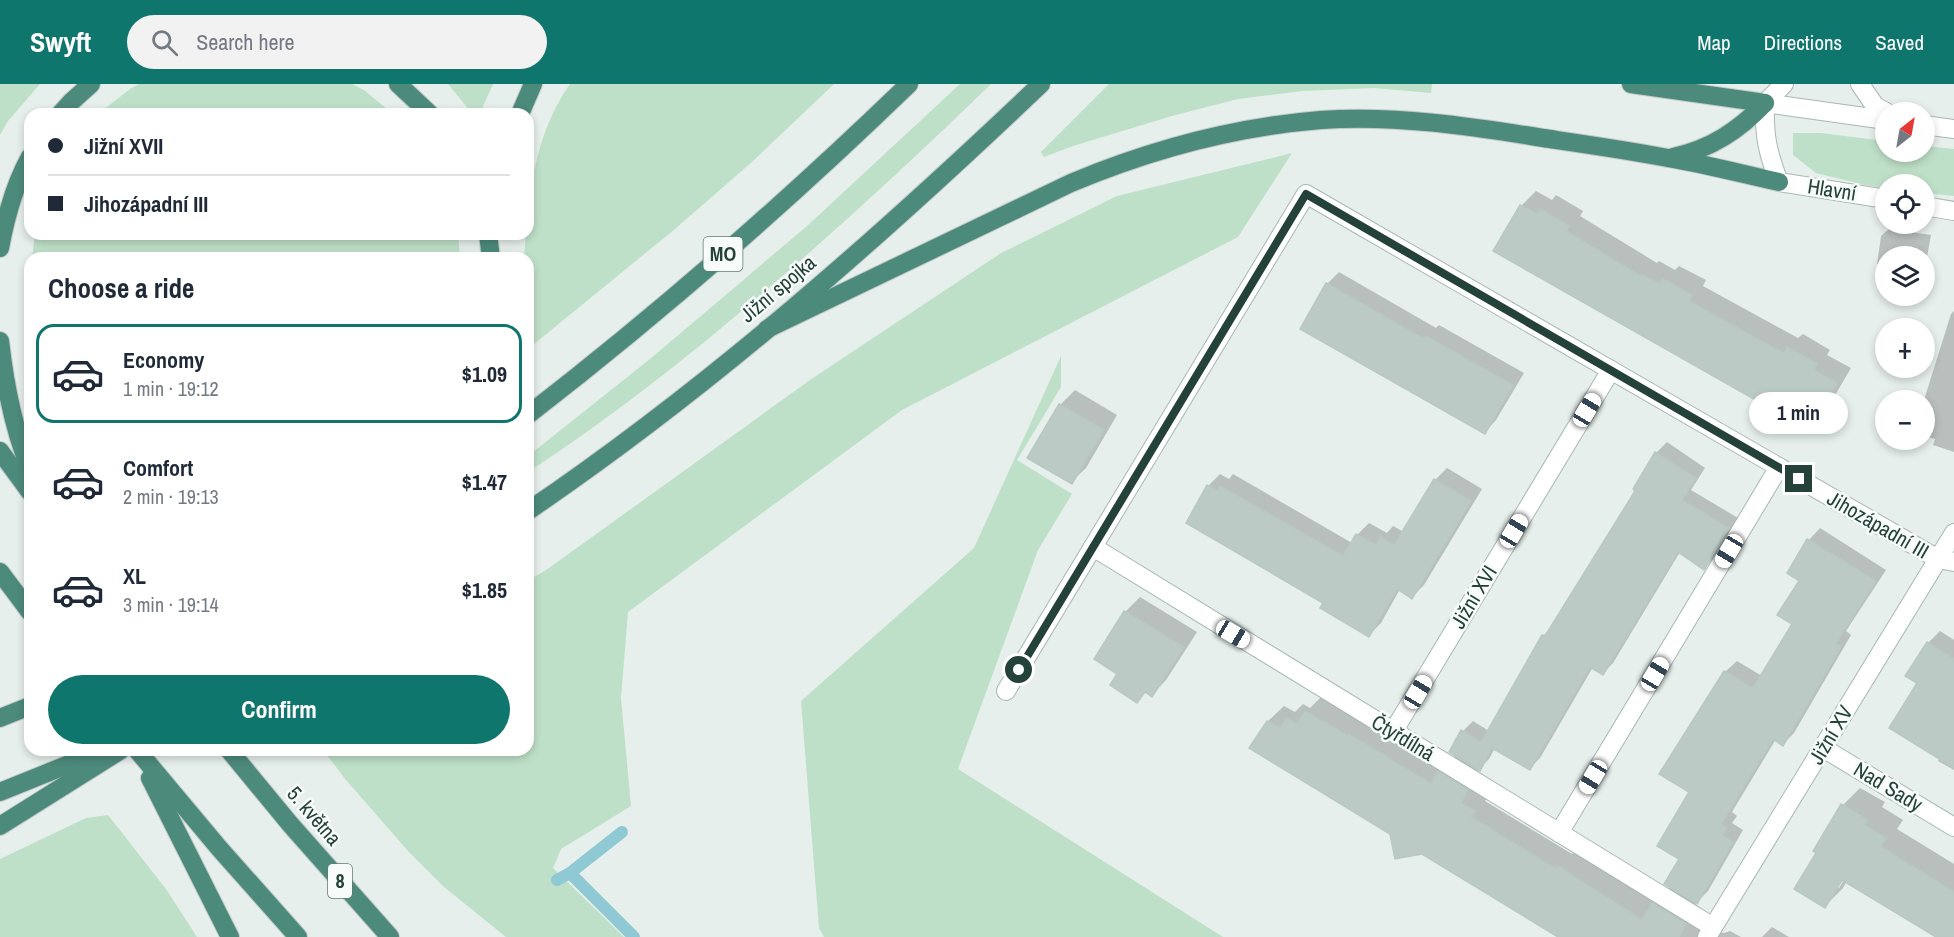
<!DOCTYPE html>
<meta charset="utf-8">
<style>
body{margin:0;font-family:"Archivo Narrow",sans-serif;background:#f2f2f3;color:#1f2937;height:100vh;display:flex;flex-direction:column;font-size:22px;white-space:nowrap}
*{box-sizing:border-box;margin:0}
p{font-size:20px;color:#747a83}
.icon{flex:none;width:33px;height:33px;fill:none;stroke:currentColor;stroke-width:2;stroke-linecap:round;stroke-linejoin:round}
.map{position:relative;flex:1;overflow:hidden}
.drawer{position:absolute;left:24px;top:168px;width:510px;height:504px;display:flex;flex-direction:column;background:#fff;border-radius:18px;box-shadow:0 3px 9px #0003}
.drawer>*{flex:none}
.top-card{position:absolute;left:24px;top:24px;width:510px;height:132px;border-radius:18px;box-shadow:0 3px 9px #0003;display:grid;align-content:center;height:132px;padding:0 24px;background:#fff}
.needle{width:39px;rotate:31deg}
.controls{position:absolute;left:1875px;top:18px;display:grid;gap:12px}
.controls a{display:grid;place-items:center;width:60px;height:60px;border-radius:50%;background:#fff;box-shadow:0 3px 9px #0003;font-size:30px}
.end{position:absolute;width:27px;height:27px;margin:-14px;border:8px solid #24423a;background:#fff;box-shadow:0 0 0 3px #fff}
.from{border-radius:50%}
.bubble{position:absolute;height:42px;border-radius:21px;background:#fff;box-shadow:0 3px 9px #0003;font-size:20px;font-weight:700;line-height:42px;text-align:center}
.car{position:absolute;width:18px;height:36px;margin:-18px -9px;border-radius:8px;box-shadow:0 0 4px 2px #0007;background:linear-gradient(#fff 24%,#345 0 40%,#fff 0 76%,#345 0 86%,#fff 0)}
.top-card b{display:flex;align-items:center;gap:21px;height:57px;font-size:22px}
.top-card b+b{border-top:2px solid #e0e1e3}
.top-card i{width:15px;height:15px;background:#1f2937}
ul{padding:0;list-style:none}
li{display:flex;align-items:center;gap:18px;height:99px;margin:0 12px 9px;padding:0 12px;border:3px solid transparent;border-radius:18px}
li div{flex:1}
li b{display:block;font-size:22px}
li em{font-style:normal;font-weight:700}
li.active{border-color:#0f766e}
li>.icon{width:54px;height:54px;stroke-width:1.5}
h2{padding:0 24px;font-size:27px;line-height:72px}
.button{display:flex;gap:12px;margin-top:auto;padding:12px 24px}
.button a{flex:1;height:69px;border-radius:36px;background:#0f766e;color:#fff;font-size:24px;font-weight:700;line-height:69px;text-align:center}
header{display:flex;align-items:center;gap:36px;box-sizing:border-box;height:84px;padding:0 30px;background:#0f766e;color:#fff}
header strong{font-size:28px}
nav{display:flex;gap:33px;margin-inline-start:auto;font-size:21px}
.search{width:420px;height:54px;background:#f2f2f3;display:flex;align-items:center;gap:15px;box-sizing:border-box;padding:0 21px;border-radius:33px;color:#747a83;font-size:22px}
.map>svg:first-child{display:block}
</style>
<header>
<strong>Swyft</strong>
<div class="search"><svg class="icon" aria-label="search" viewBox="0 0 24 24"><circle cx="10" cy="10" r="6"/><path d="M15 15l6 6"/></svg>Search here</div>
<nav><a>Map</a><a>Directions</a><a>Saved</a></nav>
</header>
<div class="map">
<svg width="1954" height="853" viewBox="0 0 1954 853">
<rect width="100%" height="100%" fill="#e6efeb"/>
<g fill="#bfe0c8">
<path d="M0,0H40L8,37L0,51Z"/>
<path d="M139,0H352L364,6L393,30H98L130,5Z"/>
<path d="M448,0H493L481,27L471,28Z"/>
<path d="M570,0H834L752,78L675,145L528,265V174H524L526,150H528C528,99 540,42 570,0Z"/>
<path d="M960,0H991C917,72 841,142 763,209C688,273 611,334 528,388V372L650,275L807,142Z"/>
<path d="M1109,0H1432L1431,9L1374,4L1303,7L1238,15L1172,32L1073,62L1044,73L1041,68Z"/>
<path d="M1793,49H1821L1885,57L1886,68H1924L1925,62L1954,65V112L1925,109L1924,100H1886L1885,104L1865,101L1816,89L1793,71Z"/>
<path d="M1292,69L1238,153L902,326L628,528L621,614L631,722L561,765L553,784L624,853H506L444,803L408,767L346,696L323,666H528V497L549,484L810,296L1001,169L1117,112Z"/>
<path d="M35,150H458L460,174H32Z"/>
<path d="M1061,272V303L1017,376L1072,410L1038,466L958,685L1223,853H824L819,844L801,617L974,464Z"/>
<path d="M108,731L166,805L197,853H0V775L86,734Z"/>
</g>
<g fill="#0003" fill-rule="evenodd">
<path d="M1536,107L1552,116L1556,111L1583,127L1580,132L1657,179L1659,177L1675,186L1679,182L1706,196L1703,202L1798,254L1803,250L1830,266L1827,271L1851,284L1824,330L1810,345L1521,122Z"/>
<path d="M1889,145L1931,151L1924,189V172H1886V190L1876,188L1881,152Z"/>
<path d="M1339,188L1436,244L1439,241L1524,289L1496,336L1485,348L1327,200Z"/>
<path d="M1954,227V368L1933,361L1935,355L1924,352V316L1951,230Z"/>
<path d="M1075,306L1117,331L1086,384L1071,398L1060,321Z"/>
<path d="M1667,358L1705,384L1691,406L1738,434L1714,474L1704,484L1680,468L1613,579L1603,589L1593,583L1540,674L1530,684L1495,664L1489,675L1477,687L1483,690L1476,703L1489,711L1485,717L1572,770L1574,768L1644,811L1645,810L1656,817L1671,802L1681,774L1691,708L1725,588L1737,577L1762,592L1794,539L1801,496L1789,489L1809,456L1820,444L1886,486L1846,547L1851,551L1794,649L1783,660L1776,655L1732,728L1737,732L1732,739L1743,746L1708,807L1695,820L1701,824L1699,828L1718,848L1724,849L1730,847L1741,853H1561L1251,664L1268,637L1284,622L1295,628L1303,620L1310,624L1322,612L1444,683L1456,671L1451,667L1463,647L1473,637L1489,647L1543,552L1553,542L1637,406L1635,405L1657,368Z"/>
<path d="M1447,384L1482,405L1424,501L1412,513L1400,505L1381,539L1369,551L1325,519L1208,402L1220,390L1229,395L1233,390L1352,459L1357,451L1369,439L1387,449L1393,442L1404,448L1435,396Z"/>
<path d="M1140,513L1197,548L1166,596L1152,611L1147,607L1137,617L1125,528Z"/>
<path d="M1940,547L1954,556V686L1938,677L1940,674L1919,599L1907,591L1928,559Z"/>
<path d="M1860,704L1885,718L1882,723L1903,736L1897,745L1954,780V853H1939L1847,797L1843,804L1825,822L1818,769L1843,721ZM1845,789L1847,791L1839,804H1836Z"/>
<path d="M1772,843L1789,853H1762Z"/>
</g>
<g fill="none" stroke-linecap="round" stroke-linejoin="round">
<g stroke="#8ec9d4" stroke-width="12">
<path d="M570,789L634,853"/>
<path d="M557,796L570,789L622,748"/>
</g>
</g>
<g fill="#bbcac4" stroke="#b8c9c2" stroke-width="1.5">
<path d="M1520,121L1537,130L1540,125L1569,142L1566,147L1642,193L1643,191L1660,200L1663,195L1692,211L1689,217L1766,260L1784,269L1787,263L1817,280L1814,286L1837,299L1810,347L1493,167Z"/>
<path d="M1326,199L1424,255L1426,252L1513,301L1485,350L1300,245Z"/>
<path d="M1059,320L1104,346L1072,400L1027,374Z"/>
<path d="M1655,368L1696,394L1682,416L1729,444L1704,486L1678,468L1603,591L1590,583L1530,686L1492,664L1480,687L1449,668L1461,646L1481,658L1542,551L1545,552L1635,407L1633,405Z"/>
<path d="M1434,395L1471,417L1412,515L1397,505L1369,553L1320,524L1323,519L1186,439L1207,401L1217,407L1220,402L1343,472L1356,450L1376,461L1380,453L1394,461Z"/>
<path d="M1807,455L1876,497L1836,559L1841,563L1783,662L1773,655L1721,740L1727,743L1722,751L1733,758L1697,820L1664,800L1679,775L1657,762L1689,708L1659,690L1724,587L1753,604L1792,540L1777,531L1799,497L1787,489Z"/>
<path d="M1124,527L1184,563L1152,613L1145,608L1137,619L1110,601L1117,590L1094,575Z"/>
<path d="M1927,558L1954,575V684L1889,644L1917,599L1905,592Z"/>
<path d="M1305,627L1348,652L1349,650L1431,700L1438,687L1468,706L1461,719L1475,727L1471,733L1556,785L1558,782L1642,836L1652,819L1686,840L1679,853H1558L1422,770L1395,775L1390,750L1249,664L1267,637L1280,644L1286,634L1297,640Z"/>
<path d="M1841,720L1868,736L1865,741L1886,754L1881,763L1954,808V853H1936L1842,796L1825,824L1794,805L1816,769L1813,767Z"/>
</g>
<g fill="none" stroke-linecap="round" stroke-linejoin="round">
<g stroke="#a8b8b2" stroke-width="20">
<path id="service" d="M1559,749L1779,383"/>
</g>
<g stroke="#a8b8b2" stroke-width="20">
<g id="minor">
<path d="M1093,463L1713,843"/>
<path d="M1006,607L1306,110L1938,475L1954,478"/>
<path d="M1393,648L1611,286"/>
<path d="M1823,664L1954,743"/>
<path d="M1707,853L1954,449"/>
</g>
</g>
<g stroke="#a8b8b2" stroke-width="20">
<g id="tertiary">
<path d="M1860,0L1875,22L1886,28"/>
<path d="M1765,19C1764,51 1767,67 1779,98L1886,115"/>
<path d="M1765,19L1886,36"/>
<path d="M1765,19L1784,0"/>
<path d="M1924,41L1954,45"/>
<path d="M1924,122L1954,127"/>
</g>
</g>
<g stroke="#c2cac8" stroke-width="20">
<g id="trunk">
<path d="M398,0L430,30"/>
<path d="M1631,0L1765,19"/>
<path d="M60,30L71,18L91,0"/>
<path d="M520,30L533,0"/>
<path d="M1673,73C1711,65 1739,46 1765,19"/>
<path d="M488,150L491,174"/>
<path d="M0,164C6,132 14,101 30,73"/>
<path d="M767,245L1071,99C1152,65 1234,43 1321,36C1395,31 1470,42 1543,54C1584,60 1627,66 1668,74C1705,80 1742,90 1779,98"/>
<path d="M0,257C5,301 13,344 30,385"/>
<path d="M528,331C661,228 788,117 909,0"/>
<path d="M0,367L30,408"/>
<path d="M528,427C712,302 880,153 1041,0"/>
<path d="M0,488L30,528"/>
<path d="M0,634L30,622"/>
<path d="M137,666L219,764L298,853"/>
<path d="M229,666L290,740L390,853"/>
<path d="M150,694L230,853"/>
<path d="M0,708L104,666"/>
<path d="M0,742L121,666"/>
</g>
</g>
<use href="#service" stroke="#fff" stroke-width="18"/>
<use href="#minor" stroke="#fff" stroke-width="18"/>
<use href="#tertiary" stroke="#fff" stroke-width="18"/>
<use href="#trunk" stroke="#4c8a7c" stroke-width="18"/>
</g>
<g fill="none" stroke-linecap="round" stroke-linejoin="round">
<path stroke="#24423a" stroke-width="8" d="M1019,586L1306,110L1799,395"/>
</g>
<g text-anchor="middle" stroke-width="5" stroke-linejoin="round" paint-order="stroke">
<g fill="#f7fbf9" stroke="#637a73" stroke-width="1.5">
<rect x="703.5" y="153" width="39" height="34" rx="4.5"/>
<rect x="328" y="780" width="24" height="34" rx="4.5"/>
</g>
<g font-size="20" font-weight="bold" fill="#24423a">
<text x="723" y="177">MO</text>
<text x="340" y="804">8</text>
</g>
<g font-size="21" fill="#24423a" stroke="#f7fbf9">
<text transform="translate(1832 106) rotate(9)" y="7">Hlavní</text>
<text transform="translate(778 205) rotate(-40)" y="7">Jižní spojka</text>
<text transform="translate(1878 441) rotate(30)" y="7">Jihozápadní III</text>
<text transform="translate(1474 513) rotate(-59)" y="7">Jižní XVI</text>
<text transform="translate(1831 651) rotate(-59)" y="7">Jižní XV</text>
<text transform="translate(1403 654) rotate(31)" y="7">Čtyřdílná</text>
<text transform="translate(1888 703) rotate(31)" y="7">Nad Sady</text>
<text transform="translate(314 732) rotate(49)" y="7">5. května</text>
</g>
</g>
</svg>
<div class="controls">
<a><svg class="needle" viewBox="-14 -14 28 28"><path d="M0-13l5 13h-10z" fill="#e53935"/><path d="M0 13l5-13h-10z" fill="#747a83"/></svg></a>
<a><svg class="icon" aria-label="locate" viewBox="0 0 24 24"><circle cx="12" cy="12" r="6"/><path d="M12 2v4M12 18v4M2 12h4M18 12h4"/></svg></a>
<a><svg class="icon" aria-label="layers" viewBox="0 0 24 24"><path d="M12 4l9 5-9 5-9-5zM3 14l9 5 9-5"/></svg></a>
<a>+</a>
<a>−</a>
</div>
<i class="end from" style="left:1019px;top:586px"></i>
<i class="end" style="left:1799px;top:395px"></i>
<div class="bubble" style="left:1749px;top:308px;width:99px">1 min</div>
<i class="car" style="left:1587px;top:326px;rotate:31deg"></i>
<i class="car" style="left:1514px;top:447px;rotate:31deg"></i>
<i class="car" style="left:1729px;top:467px;rotate:211deg"></i>
<i class="car" style="left:1233px;top:550px;rotate:121deg"></i>
<i class="car" style="left:1655px;top:590px;rotate:31deg"></i>
<i class="car" style="left:1418px;top:608px;rotate:31deg"></i>
<i class="car" style="left:1593px;top:693px;rotate:211deg"></i>
<div class="top-card">
<b><i class="from"></i>Jižní XVII</b>
<b><i></i>Jihozápadní III</b>
</div>
<section class="drawer">
<h2>Choose a ride</h2>
<ul>
<li class="active"><svg class="icon" aria-label="car" viewBox="0 0 24 24"><path d="M5 17H2v-5l4-1 3-4h7l3 4 3 1v5h-3M9 17h6M6 11h13"/><circle cx="7" cy="17" r="2"/><circle cx="17" cy="17" r="2"/></svg><div><b>Economy</b><p>1 min · 19:12</p></div><em>$1.09</em></li>
<li><svg class="icon" aria-label="car" viewBox="0 0 24 24"><path d="M5 17H2v-5l4-1 3-4h7l3 4 3 1v5h-3M9 17h6M6 11h13"/><circle cx="7" cy="17" r="2"/><circle cx="17" cy="17" r="2"/></svg><div><b>Comfort</b><p>2 min · 19:13</p></div><em>$1.47</em></li>
<li><svg class="icon" aria-label="car" viewBox="0 0 24 24"><path d="M5 17H2v-5l4-1 3-4h7l3 4 3 1v5h-3M9 17h6M6 11h13"/><circle cx="7" cy="17" r="2"/><circle cx="17" cy="17" r="2"/></svg><div><b>XL</b><p>3 min · 19:14</p></div><em>$1.85</em></li>
</ul>
<div class="button"><a>Confirm</a></div>
</section>
</div>
